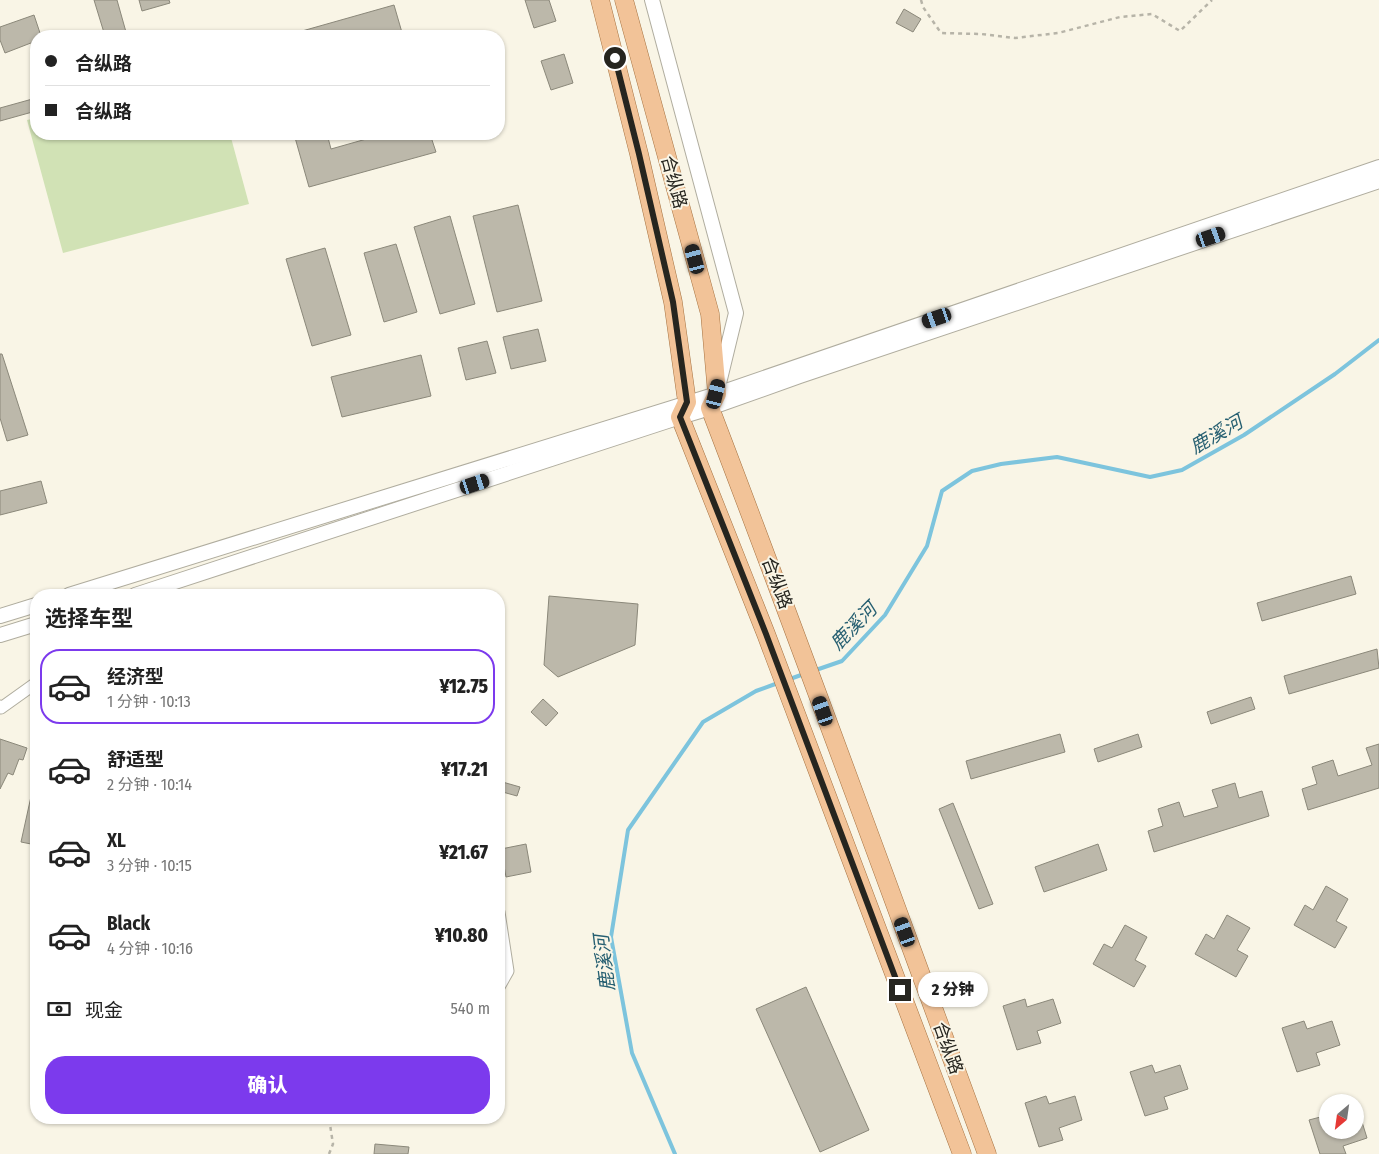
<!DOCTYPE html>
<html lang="zh">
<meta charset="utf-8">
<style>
body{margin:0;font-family:"Fira Sans Condensed","Noto Sans SC",sans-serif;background:#f6f6f6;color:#222;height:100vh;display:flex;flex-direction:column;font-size:19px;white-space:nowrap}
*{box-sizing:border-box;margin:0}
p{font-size:16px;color:#767676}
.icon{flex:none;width:28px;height:28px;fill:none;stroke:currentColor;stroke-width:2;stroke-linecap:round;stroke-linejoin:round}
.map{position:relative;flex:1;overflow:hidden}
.panel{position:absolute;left:30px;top:589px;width:475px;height:535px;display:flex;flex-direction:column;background:#fff;border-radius:20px;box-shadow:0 1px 4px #0004}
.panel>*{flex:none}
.guide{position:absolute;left:30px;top:30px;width:475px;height:110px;border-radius:20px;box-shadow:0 1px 4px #0004;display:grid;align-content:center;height:110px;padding:0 15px;background:#fff}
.needle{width:32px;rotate:209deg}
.tools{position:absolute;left:1319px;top:1094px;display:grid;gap:10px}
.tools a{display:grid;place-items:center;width:45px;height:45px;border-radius:50%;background:#fff;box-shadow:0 1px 4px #0004;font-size:25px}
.end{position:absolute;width:22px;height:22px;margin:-11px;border:6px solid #26251f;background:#fff;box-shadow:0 0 0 2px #fff}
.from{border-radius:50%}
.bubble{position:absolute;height:35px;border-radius:18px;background:#fff;box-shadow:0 1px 4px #0004;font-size:16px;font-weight:800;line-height:35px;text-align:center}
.car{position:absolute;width:15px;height:30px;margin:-15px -8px;border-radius:6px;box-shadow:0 0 4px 1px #0007;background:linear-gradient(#222 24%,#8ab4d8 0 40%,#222 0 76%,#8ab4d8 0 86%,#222 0)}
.guide b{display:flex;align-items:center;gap:18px;height:48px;font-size:19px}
.guide b+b{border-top:1px solid #e0e0e0}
.guide i{width:12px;height:12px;background:#222}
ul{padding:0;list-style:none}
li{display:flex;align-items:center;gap:15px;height:75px;margin:0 10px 8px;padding:0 5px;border:2px solid transparent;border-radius:20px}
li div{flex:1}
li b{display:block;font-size:19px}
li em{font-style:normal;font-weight:800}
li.active{border-color:#7c3aed}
li>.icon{width:45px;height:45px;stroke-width:1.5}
h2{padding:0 15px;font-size:22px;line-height:60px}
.pay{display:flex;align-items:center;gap:12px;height:55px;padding:0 15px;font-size:19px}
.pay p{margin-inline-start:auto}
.cta{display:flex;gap:10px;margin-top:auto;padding:10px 15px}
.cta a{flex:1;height:58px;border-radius:20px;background:#7c3aed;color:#fff;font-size:20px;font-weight:800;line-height:58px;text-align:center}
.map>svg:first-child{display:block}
</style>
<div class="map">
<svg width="1379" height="1154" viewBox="0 0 1379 1154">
<rect width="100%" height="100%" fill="#f9f5e6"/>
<path fill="#d1e2b5" d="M36,118V134H230L249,204L63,253L27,120Z"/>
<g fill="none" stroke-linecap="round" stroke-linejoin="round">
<g stroke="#7dc4dd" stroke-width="4">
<path d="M813,671L842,661L885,615L927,546L942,491L972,471L1001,464L1057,457L1150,477L1182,470L1244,435L1335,374L1379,340"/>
<path d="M787,680L804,674"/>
<path d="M675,1154L632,1053L611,937L628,830L703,722L756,691L778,683"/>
</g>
</g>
<g fill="#bcb8aa" stroke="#8b887a">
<path d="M94,0H117L126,32L105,36Z"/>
<path d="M139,0H169L170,3L142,11Z"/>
<path d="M525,0H549L556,21L534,28Z"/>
<path d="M394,5L403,36H295V33Z"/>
<path d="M904,9L921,19L913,32L896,23Z"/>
<path d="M34,15L41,36H36V41L5,53L0,40V27Z"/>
<path d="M564,54L573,83L551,90L541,61Z"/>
<path d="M36,98V111L0,121V108Z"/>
<path d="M294,134H327L331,149L384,134H430L436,152L309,187Z"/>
<path d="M518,205L542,301L497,312L473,216Z"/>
<path d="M450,216L475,304L440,314L414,227Z"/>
<path d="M396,244L417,312L384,322L364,253Z"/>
<path d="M325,248L351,335L312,346L286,259Z"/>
<path d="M538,329L546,361L511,369L503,337Z"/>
<path d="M487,341L496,373L466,380L458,348Z"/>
<path d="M0,354H2L28,435L7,441L0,418Z"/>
<path d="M421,355L431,396L342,417L331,377Z"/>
<path d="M41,481L47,503L0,515V491Z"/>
<path d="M1351,576L1356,594L1262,621L1257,603Z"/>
<path d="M549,596L638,604L635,645L558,677L544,665Z"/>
<path d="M1377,649L1379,668L1289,694L1284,676Z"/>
<path d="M1251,697L1255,709L1211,724L1207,712Z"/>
<path d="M543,699L558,713L546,726L531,712Z"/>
<path d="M1060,734L1065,752L971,779L966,761Z"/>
<path d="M1138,734L1142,747L1098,762L1094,749Z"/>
<path d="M0,739L27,748L23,760L19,759L13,775L8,773L0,789Z"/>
<path d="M1379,744V788L1308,810L1302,789L1317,784L1312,767L1333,760L1338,776L1372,765L1366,748Z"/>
<path d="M499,781L520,787L517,796L499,791Z"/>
<path d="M1235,783L1239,798L1262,791L1269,816L1154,852L1148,831L1163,826L1158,809L1179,802L1184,817L1218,807L1212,790Z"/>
<path d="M32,792H36V845L21,842Z"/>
<path d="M953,803L993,904L979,909L939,809Z"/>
<path d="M526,844L531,872L506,877L501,849Z"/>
<path d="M1098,844L1107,870L1044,892L1035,867Z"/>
<path d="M1326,886L1348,899L1336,921L1347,927L1335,948L1294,925L1305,905L1313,910Z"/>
<path d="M1227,915L1250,928L1237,950L1248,956L1236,977L1195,954L1206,934L1214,939Z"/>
<path d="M1125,925L1147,937L1135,960L1146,966L1134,987L1093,964L1104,944L1112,948Z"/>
<path d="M806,987L869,1130L820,1152L756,1009Z"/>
<path d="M1025,999L1027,1007L1053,999L1061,1023L1037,1031L1041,1043L1017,1050L1003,1006Z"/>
<path d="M1304,1021L1307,1029L1332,1021L1340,1045L1316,1053L1320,1065L1297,1072L1282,1028Z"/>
<path d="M1152,1065L1155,1073L1180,1065L1188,1089L1164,1097L1168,1109L1145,1116L1130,1072Z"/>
<path d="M1046,1096L1049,1104L1075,1096L1082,1120L1059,1128L1063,1140L1039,1147L1025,1103Z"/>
<path d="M1357,1106L1367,1138L1343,1146L1346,1154H1320L1309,1120L1328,1115V1130H1355V1107Z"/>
<path d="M375,1144L409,1147L408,1154H374Z"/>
</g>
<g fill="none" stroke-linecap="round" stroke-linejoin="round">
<g stroke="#b0ad9f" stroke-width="13">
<g id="minor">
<path d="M0,706L1,708L36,683"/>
<path d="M499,912L508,971L499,987"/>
</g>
</g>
<g stroke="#b0ad9f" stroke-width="16">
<g id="tertiary">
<path d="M652,0L736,313L719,383"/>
<path d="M69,595L717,394L1379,167"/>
<path d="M135,595L680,417L710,408L800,376L1379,181"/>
<path d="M0,616L36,605"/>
<path d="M0,635L36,624"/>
</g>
</g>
<g stroke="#a57241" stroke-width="19">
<g id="primary">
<path d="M600,0L639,154L673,302L687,402L680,417L766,634L962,1154"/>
<path d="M624,0L710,314L717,394L710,408C805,656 895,905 987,1154"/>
</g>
</g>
<g stroke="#b7b4a8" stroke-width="2.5" stroke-dasharray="4 4" stroke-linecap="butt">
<path d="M921,0L923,7L941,33L981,34L1015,38L1058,33L1120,17L1152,14L1180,31L1212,0"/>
<path d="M329,1154L333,1144L329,1118"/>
</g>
<use href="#minor" stroke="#fff" stroke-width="11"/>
<use href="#tertiary" stroke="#fff" stroke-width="14"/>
<use href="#primary" stroke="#f2c398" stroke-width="18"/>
</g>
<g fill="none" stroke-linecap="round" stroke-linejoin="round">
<path stroke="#26251f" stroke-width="6" d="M615,58L639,154L673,302L687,402L680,417L766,634L900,990"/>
</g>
<g text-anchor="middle" stroke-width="4" stroke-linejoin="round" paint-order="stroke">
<g font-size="18" fill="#26251f" stroke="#f9f5e6">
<text transform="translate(674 182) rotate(75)" y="6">合纵路</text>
<text transform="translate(777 583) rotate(69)" y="6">合纵路</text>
<text transform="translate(948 1048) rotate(70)" y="6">合纵路</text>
</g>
<g font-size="19" font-style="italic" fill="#265f71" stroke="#f9f5e6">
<text transform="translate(1216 434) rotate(-30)" y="7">鹿溪河</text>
<text transform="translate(853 626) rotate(-46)" y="7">鹿溪河</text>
<text transform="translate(604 963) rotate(-97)" y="7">鹿溪河</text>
</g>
</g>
</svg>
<div class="tools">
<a><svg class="needle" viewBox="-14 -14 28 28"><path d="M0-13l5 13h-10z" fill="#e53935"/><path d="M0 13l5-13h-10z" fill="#767676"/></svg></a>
</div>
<i class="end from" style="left:615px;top:58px"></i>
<i class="end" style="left:900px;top:990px"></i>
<div class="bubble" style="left:918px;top:972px;width:70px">2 分钟</div>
<i class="car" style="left:1211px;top:237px;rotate:71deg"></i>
<i class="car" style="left:695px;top:259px;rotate:345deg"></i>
<i class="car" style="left:937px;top:318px;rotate:251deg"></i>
<i class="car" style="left:716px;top:394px;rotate:14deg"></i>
<i class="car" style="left:475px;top:484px;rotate:72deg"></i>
<i class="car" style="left:823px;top:711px;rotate:341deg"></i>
<i class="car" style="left:905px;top:932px;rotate:340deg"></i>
<div class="guide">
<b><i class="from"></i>合纵路</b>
<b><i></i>合纵路</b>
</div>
<section class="panel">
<h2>选择车型</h2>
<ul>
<li class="active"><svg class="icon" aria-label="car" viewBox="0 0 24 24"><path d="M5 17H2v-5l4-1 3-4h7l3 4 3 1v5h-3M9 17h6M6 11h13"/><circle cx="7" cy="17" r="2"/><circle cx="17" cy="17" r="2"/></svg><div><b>经济型</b><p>1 分钟 · 10:13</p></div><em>¥12.75</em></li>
<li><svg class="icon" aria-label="car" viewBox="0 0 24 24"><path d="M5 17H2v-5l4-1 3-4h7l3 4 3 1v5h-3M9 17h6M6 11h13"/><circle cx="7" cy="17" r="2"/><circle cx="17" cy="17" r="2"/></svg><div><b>舒适型</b><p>2 分钟 · 10:14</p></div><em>¥17.21</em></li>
<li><svg class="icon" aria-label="car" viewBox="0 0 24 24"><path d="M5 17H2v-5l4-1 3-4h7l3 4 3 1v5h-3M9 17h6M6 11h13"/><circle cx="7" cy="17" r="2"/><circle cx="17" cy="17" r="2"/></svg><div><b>XL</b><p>3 分钟 · 10:15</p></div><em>¥21.67</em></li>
<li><svg class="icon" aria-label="car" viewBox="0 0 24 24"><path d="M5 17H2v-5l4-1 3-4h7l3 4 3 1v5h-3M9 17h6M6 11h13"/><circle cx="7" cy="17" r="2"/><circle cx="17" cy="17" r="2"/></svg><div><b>Black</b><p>4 分钟 · 10:16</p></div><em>¥10.80</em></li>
</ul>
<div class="pay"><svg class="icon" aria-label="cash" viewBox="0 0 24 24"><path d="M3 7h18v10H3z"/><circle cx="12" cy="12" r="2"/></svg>现金<p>540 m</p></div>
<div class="cta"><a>确认</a></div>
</section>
</div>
